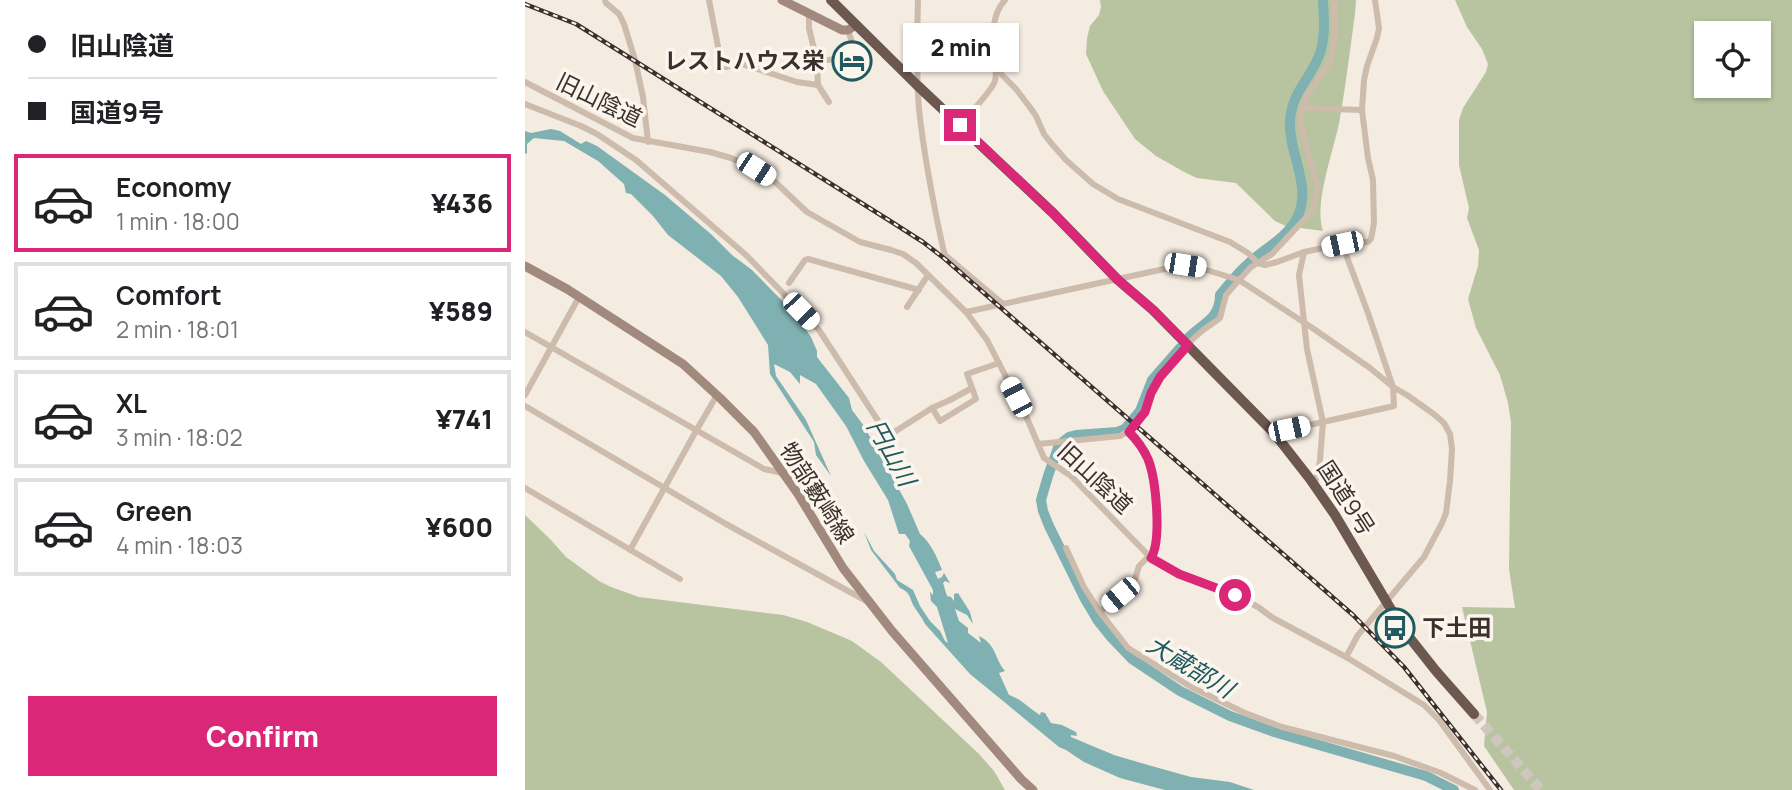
<!DOCTYPE html>
<meta charset="utf-8">
<style>
body{margin:0;font-family:Manrope,"Noto Sans JP",sans-serif;background:#f2f2f2;color:#202124;height:100vh;display:flex;flex-direction:column;font-size:26px;white-space:nowrap}
*{box-sizing:border-box;margin:0}
p{font-size:23px;color:#757577}
.icon{flex:none;width:38px;height:38px;fill:none;stroke:currentColor;stroke-width:2;stroke-linecap:round;stroke-linejoin:round}
.map{position:relative;flex:1;overflow:hidden}
.details{display:flex;flex-direction:column;background:#fff;width:525px}
.details>*{flex:none}
.hud{display:grid;align-content:center;height:154px;padding:0 28px;background:#fff}
.fabs{position:absolute;left:1169px;top:21px;display:grid;gap:14px}
.fabs a{display:grid;place-items:center;width:77px;height:77px;border-radius:0px;background:#fff;box-shadow:0 2px 5px #0004;font-size:35px}
.end{position:absolute;width:32px;height:32px;margin:-16px;border:9px solid #db2777;background:#fff;box-shadow:0 0 0 4px #fff}
.from{border-radius:50%}
.bubble{position:absolute;height:49px;border-radius:0px;background:#fff;box-shadow:0 2px 5px #0004;font-size:23px;font-weight:800;line-height:49px;text-align:center}
.car{position:absolute;width:21px;height:42px;margin:-21px -10px;border-radius:9px;box-shadow:0 0 5px 2px #0007;background:linear-gradient(#fff 24%,#345 0 40%,#fff 0 76%,#345 0 86%,#fff 0)}
.hud b{display:flex;align-items:center;gap:24px;height:66px;font-size:26px}
.hud b+b{border-top:2px solid #e0e0e0}
.hud i{width:18px;height:18px;background:#202124}
ul{padding:0;list-style:none}
li{display:flex;align-items:center;gap:21px;height:98px;margin:0 14px 10px;padding:0 14px;border:4px solid #e0e0e0;border-radius:0px}
li div{flex:1}
li b{display:block;font-size:26px}
li em{font-style:normal;font-weight:800}
li.current{border-color:#db2777}
li>.icon{width:63px;height:63px;stroke-width:1.5}
.primary-button{display:flex;gap:14px;margin-top:auto;padding:14px 28px}
.primary-button a{flex:1;height:80px;border-radius:0px;background:#db2777;color:#fff;font-size:28px;font-weight:800;line-height:80px;text-align:center}
main{display:flex;flex:1;min-height:0}
.map>svg:first-child{display:block}
</style>
<main>
<section class="details">
<div class="hud">
<b><i class="from"></i>旧山陰道</b>
<b><i></i>国道9号</b>
</div>
<ul>
<li class="current"><svg class="icon" aria-label="car" viewBox="0 0 24 24"><path d="M5 17H2v-5l4-1 3-4h7l3 4 3 1v5h-3M9 17h6M6 11h13"/><circle cx="7" cy="17" r="2"/><circle cx="17" cy="17" r="2"/></svg><div><b>Economy</b><p>1 min · 18:00</p></div><em>¥436</em></li>
<li><svg class="icon" aria-label="car" viewBox="0 0 24 24"><path d="M5 17H2v-5l4-1 3-4h7l3 4 3 1v5h-3M9 17h6M6 11h13"/><circle cx="7" cy="17" r="2"/><circle cx="17" cy="17" r="2"/></svg><div><b>Comfort</b><p>2 min · 18:01</p></div><em>¥589</em></li>
<li><svg class="icon" aria-label="car" viewBox="0 0 24 24"><path d="M5 17H2v-5l4-1 3-4h7l3 4 3 1v5h-3M9 17h6M6 11h13"/><circle cx="7" cy="17" r="2"/><circle cx="17" cy="17" r="2"/></svg><div><b>XL</b><p>3 min · 18:02</p></div><em>¥741</em></li>
<li><svg class="icon" aria-label="car" viewBox="0 0 24 24"><path d="M5 17H2v-5l4-1 3-4h7l3 4 3 1v5h-3M9 17h6M6 11h13"/><circle cx="7" cy="17" r="2"/><circle cx="17" cy="17" r="2"/></svg><div><b>Green</b><p>4 min · 18:03</p></div><em>¥600</em></li>
</ul>
<div class="primary-button"><a>Confirm</a></div>
</section>
<div class="map">
<svg width="1267" height="790" viewBox="0 0 1267 790">
<rect width="100%" height="100%" fill="#f4ebe1"/>
<g fill="#b8c4a0" fill-rule="evenodd">
<path d="M575,0H831L830,14C825,49 821,84 815,118C810,148 788,203 798,231L761,226L750,221L711,183L672,178L661,173L631,156L610,139L578,91L561,54L562,38L565,26L574,15L576,7Z"/>
<path d="M930,0H1267V790H989L959,746L962,712L937,607L990,608L984,569L986,422L983,403L975,375L951,328L943,299L953,266L954,250L942,218L944,208L934,165V120L938,108L961,72L963,64L957,49L942,27ZM1181,33H1234V86H1181Z"/>
<path d="M0,515L25,539L41,557L74,581L86,587L114,597L258,615L282,622L327,641L356,662L454,754L469,771L480,790H0Z"/>
</g>
<path fill="#7fb0b2" d="M26,129L35,131L56,144L61,141L72,146L140,195L187,235L207,255L227,270L270,314L286,337L292,351V357L324,398L327,410L339,426L382,504L395,534C406,543 412,557 417,570L410,572L413,579L417,577L419,573L425,583L420,581L418,583L422,596L426,597L429,601V594L433,593L445,612L448,624L442,615L430,609L434,621L443,628V633L456,643L454,636C472,645 469,658 480,671L474,673L484,695C498,700 502,707 515,715L516,712L520,713L526,723L537,725L551,732L552,736L546,735V737L589,755L623,765L666,777L705,782L729,790H640L595,778L559,762L541,750L534,747L445,674L400,624C397,618 394,614 390,608C384,599 387,593 375,588L346,550L339,532L349,551L370,574L372,580L388,590L395,606L405,621L415,631L420,641L423,643L412,607L406,601L405,592L408,595V590L384,546L385,541L380,534H374L363,500L339,461L321,426L291,384L275,375V384L265,372L249,364L251,376L281,420L306,476L291,455L289,442L245,374L243,345L213,297L196,276L143,235L128,216L106,194L101,193L99,184L73,161L39,141L9,138L2,144V153L0,154V131L6,133Z"/>
<g fill="none" stroke-linecap="round" stroke-linejoin="round">
<g stroke="#7fb0b2" stroke-width="10">
<path d="M663,338C678,323 695,319 695,295C704,284 713,272 724,263C739,249 761,238 771,220C789,187 763,154 765,121C767,92 783,82 793,58C801,41 799,18 798,0"/>
<path d="M655,348L627,380L615,411L600,429L592,432L551,435L544,437L534,445L523,476L516,500L518,511L524,526L560,599L573,621L585,636L607,659L655,691L705,716L749,732L901,776L929,790"/>
</g>
<path stroke="#cfc6bd" stroke-width="10" stroke-dasharray="10 5" stroke-linecap="butt" d="M949,714L1016,790"/>
<g stroke="#cdbbac" stroke-width="6">
<path d="M80,0L81,3L94,14L99,24L110,60L118,97L123,142"/>
<path d="M184,0L196,62L200,67L217,64L272,82L293,85"/>
<path d="M393,0C392,36 391,73 394,109C399,156 408,202 418,248L420,255L478,304"/>
<path d="M284,13V28L292,62L293,85L304,102"/>
<path d="M291,60C312,62 315,57 327,42L323,30"/>
<path d="M471,69L491,89L504,106L511,116L519,134L526,143L541,160L568,184L593,199L705,242L723,253L733,263L740,265L752,262L779,252L817,244L843,242L846,239L849,223L848,180L843,158L837,110L839,80L842,66L852,38L854,28L850,0"/>
<path d="M0,82L108,138L185,152L206,158L231,169L248,180L282,212L335,242L366,250L378,254L391,263L441,312L462,340L501,416L519,458L546,476L628,560L654,574L710,595L733,607L748,618L821,657L899,705L914,720L965,790"/>
<path d="M0,104L56,126L72,134L111,160L221,255L294,330L363,436L407,408L425,400L447,388L442,374L474,363"/>
<path d="M777,108L837,110"/>
<path d="M435,125C443,115 467,91 470,81C472,74 470,65 469,58C467,39 466,15 480,0"/>
<path d="M779,252L774,275L782,349L798,422L795,460L792,477L789,484"/>
<path d="M264,283L280,260L283,259L394,290"/>
<path d="M382,307L403,275"/>
<path d="M441,312L639,269L660,265L675,268L714,280L786,327L845,368L868,387L882,395L910,415L919,423L925,434L927,449L925,481L921,513L917,523L899,557L833,635L821,657"/>
<path d="M0,332L239,469L258,473"/>
<path d="M0,395L54,297"/>
<path d="M0,406L201,524L345,603"/>
<path d="M407,408L415,421L451,399L447,388"/>
<path d="M604,432C612,441 618,449 623,459C631,479 637,540 626,558"/>
<path d="M749,433L869,406L868,387L843,313L817,244"/>
<path d="M513,444L595,436C625,421 618,396 637,375C649,360 662,343 677,331C683,326 689,323 695,318L701,295L714,280L726,267L747,254L788,210L793,187L776,125V112L782,96L806,60L809,44V0"/>
<path d="M0,488L155,579"/>
<path d="M541,548L559,587L575,612"/>
<path d="M105,550L171,431L192,395"/>
<path d="M624,556L614,566L609,582L575,612L603,648L666,687L720,713L757,727L869,756L916,773L950,790"/>
</g>
<g stroke="#a18a7d" stroke-width="9">
<path d="M257,0L317,30H323L331,25"/>
<path d="M0,266L42,289L158,364L195,398L229,432L273,494L318,568L367,631L496,779L508,790"/>
</g>
<path stroke="#6c584f" stroke-width="10" d="M306,0L393,86L528,213L593,280L628,310L749,433L785,479L810,515L877,628L911,671L949,714"/>
<g stroke="#3b302b" stroke-width="4.5">
<path id="rail" d="M0,4L51,24L362,219L398,242L420,259L828,615L879,667L976,790"/>
</g>
<use href="#rail" stroke="#fbf5ee" stroke-width="2" stroke-dasharray="5" stroke-linecap="butt"/>
</g>
<g fill="none" stroke-linecap="round" stroke-linejoin="round">
<path stroke="#db2777" stroke-width="9" d="M435,125L528,213L593,280L628,310L663,345L635,377L626,393L620,412L604,432C612,440 618,448 623,459C631,479 637,540 626,558L654,574L710,595"/>
</g>
<defs>
<g id="hotel-ring" transform="scale(2.0125)"><circle r="9.5" fill="#fbf5ee" stroke="#1f5a5e" stroke-width="1.5"/><path d="M-6-4.5h1.5V1H6V5H4.5V3h-9V5H-6ZM-4 0a1.8 1.8 0 1 1 3.6 0ZM.5 0V-2.5h3Q6-2.5 6 0Z" fill="#1f5a5e"/></g>
<g id="bus-ring" transform="scale(2.0125)"><circle r="9.5" fill="#fbf5ee" stroke="#1f5a5e" stroke-width="1.5"/><path d="M-5-6H5V4H4V6H2V4H-2V6H-4V4H-5ZM-3.5-4V0h7V-4ZM-3.5 1.2v1.5H-2V1.2ZM2 1.2v1.5H3.5V1.2Z" fill="#1f5a5e"/></g>
</defs>
<g fill-rule="evenodd">
<use href="#hotel-ring" x="327" y="61"/>
<use href="#bus-ring" x="870" y="628"/>
</g>
<g text-anchor="middle" stroke-width="7" stroke-linejoin="round" paint-order="stroke">
<g font-size="23" font-weight="bold" fill="#3b302b" stroke="#fbf5ee" text-anchor="end">
<text x="300" y="69">レストハウス栄</text>
<text x="897" y="636" text-anchor="start">下土田</text>
</g>
<g font-size="23" fill="#3b302b" stroke="#fbf5ee">
<text transform="translate(74 100) rotate(26)" y="8">旧山陰道</text>
<text transform="translate(570 478) rotate(43)" y="8">旧山陰道</text>
<text transform="translate(292 493) rotate(57)" y="8">物部藪崎線</text>
<text transform="translate(821 498) rotate(57)" y="8">国道9号</text>
</g>
<g font-size="24" font-style="italic" fill="#1f5a5e" stroke="#fbf5ee">
<text transform="translate(366 453) rotate(61)" y="8">円山川</text>
<text transform="translate(665 667) rotate(31)" y="8">大蔵部川</text>
</g>
</g>
</svg>
<div class="fabs">
<a><svg class="icon" aria-label="locate" viewBox="0 0 24 24"><circle cx="12" cy="12" r="6"/><path d="M12 2v4M12 18v4M2 12h4M18 12h4"/></svg></a>
</div>
<i class="end from" style="left:710px;top:595px"></i>
<i class="end" style="left:435px;top:125px"></i>
<div class="bubble" style="left:378px;top:23px;width:116px">2 min</div>
<i class="car" style="left:231px;top:169px;rotate:123deg"></i>
<i class="car" style="left:817px;top:244px;rotate:258deg"></i>
<i class="car" style="left:660px;top:265px;rotate:99deg"></i>
<i class="car" style="left:276px;top:311px;rotate:136deg"></i>
<i class="car" style="left:491px;top:397px;rotate:332deg"></i>
<i class="car" style="left:764px;top:429px;rotate:78deg"></i>
<i class="car" style="left:595px;top:595px;rotate:230deg"></i>
</div>
</main>
